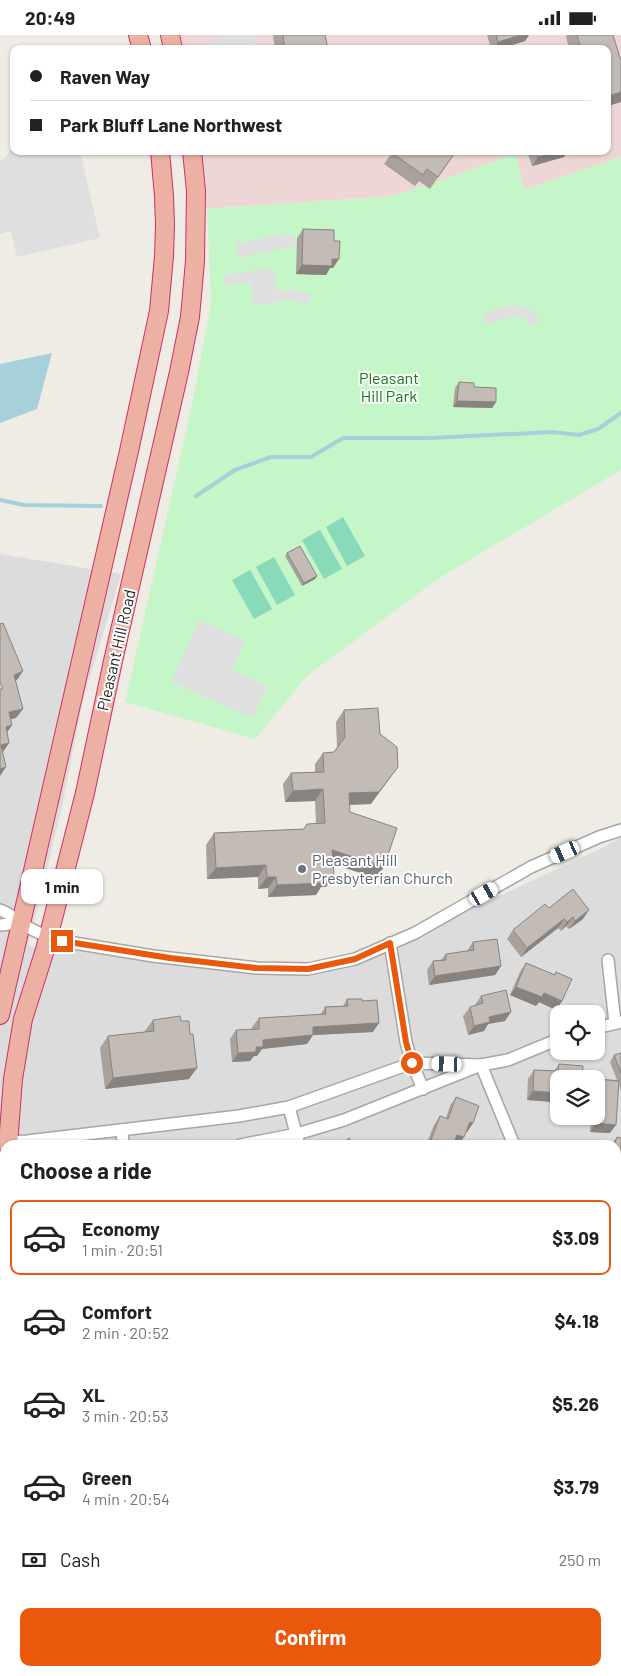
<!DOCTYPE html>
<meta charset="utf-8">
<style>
body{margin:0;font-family:Barlow,sans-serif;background:#f2f2f2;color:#202124;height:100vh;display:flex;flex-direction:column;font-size:19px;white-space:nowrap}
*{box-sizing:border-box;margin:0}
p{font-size:16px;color:#757577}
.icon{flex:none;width:28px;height:28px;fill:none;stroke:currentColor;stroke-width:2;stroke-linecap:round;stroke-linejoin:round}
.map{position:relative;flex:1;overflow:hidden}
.drawer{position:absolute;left:0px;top:1105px;width:621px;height:536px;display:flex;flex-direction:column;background:#fff;border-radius:15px 15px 0 0;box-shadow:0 1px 4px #0004}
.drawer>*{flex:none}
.guide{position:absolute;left:10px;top:10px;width:601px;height:110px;border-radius:10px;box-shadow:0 1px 4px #0004;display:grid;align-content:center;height:110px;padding:0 20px;background:#fff}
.tools{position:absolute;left:550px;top:970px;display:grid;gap:10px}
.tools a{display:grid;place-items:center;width:55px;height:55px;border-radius:10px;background:#fff;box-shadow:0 1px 4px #0004;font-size:25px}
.end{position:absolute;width:22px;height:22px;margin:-11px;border:6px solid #ea580c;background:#fff;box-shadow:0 0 0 2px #fff}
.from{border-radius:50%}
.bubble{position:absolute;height:35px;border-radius:10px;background:#fff;box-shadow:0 1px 4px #0004;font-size:16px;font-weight:700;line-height:35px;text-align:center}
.car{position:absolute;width:15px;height:30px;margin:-15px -8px;border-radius:6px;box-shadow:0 0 4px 1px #0007;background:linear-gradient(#fff 24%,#345 0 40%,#fff 0 76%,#345 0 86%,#fff 0)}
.guide b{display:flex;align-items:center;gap:18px;height:48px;font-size:19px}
.guide b+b{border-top:1px solid #e0e0e0}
.guide i{width:12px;height:12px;background:#202124}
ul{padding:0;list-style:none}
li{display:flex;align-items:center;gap:15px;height:75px;margin:0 10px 8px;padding:0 10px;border:2px solid transparent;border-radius:10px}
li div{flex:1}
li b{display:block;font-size:19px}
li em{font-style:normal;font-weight:700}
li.on{border-color:#ea580c}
li>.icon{width:45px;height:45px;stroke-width:1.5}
h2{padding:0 20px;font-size:22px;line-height:60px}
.pay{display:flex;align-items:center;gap:12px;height:55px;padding:0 20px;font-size:19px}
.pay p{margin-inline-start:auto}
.cta{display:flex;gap:10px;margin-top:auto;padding:10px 20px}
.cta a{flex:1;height:58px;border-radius:10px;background:#ea580c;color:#fff;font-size:20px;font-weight:700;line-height:58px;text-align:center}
.status{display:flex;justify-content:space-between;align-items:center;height:35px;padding:0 25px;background:#fff;direction:ltr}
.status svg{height:14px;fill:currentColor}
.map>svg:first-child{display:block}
</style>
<div class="status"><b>20:49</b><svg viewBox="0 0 49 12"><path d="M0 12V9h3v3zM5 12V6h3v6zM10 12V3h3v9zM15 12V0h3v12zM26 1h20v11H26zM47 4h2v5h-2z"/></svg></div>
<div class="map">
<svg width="621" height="1641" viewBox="0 0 621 1641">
<rect width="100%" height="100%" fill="#efece5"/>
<path fill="#dddcdc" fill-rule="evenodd" d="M0,519L121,539L83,665L62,772L28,911L316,935L399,908L600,814L621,802V1641H0ZM559,979H596V1016H559ZM559,1044H596V1081H559ZM5,1110H616V1636H5Z"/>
<path fill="#efd6d6" d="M160,0H621V122L524,155L515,118L463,138L393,161L207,174L188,116H608V14H163Z"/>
<path fill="#c5f6c8" d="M516,118L524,155L621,122V435L441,542L308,640L255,704L125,667L192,369L211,268L207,174L393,161L463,138Z"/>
<g fill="#88dab9">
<path d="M343,482L365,521L347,531L326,492Z"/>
<path d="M320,495L342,534L324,544L302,505Z"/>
<path d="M274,522L295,560L277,570L256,532Z"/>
<path d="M250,535L272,574L254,584L232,545Z"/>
</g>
<g fill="#dfdfdf">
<path d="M219,0H254L257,14H210L208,8L219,3Z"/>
<path d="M14,111V116H80L100,203L17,222L11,196L0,199V125L4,124Z"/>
<path d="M285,198L294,202L296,211L238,223L236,209Z"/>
<path d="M273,233L277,256L289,255L311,258L309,269L289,265L253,271L250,247L225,251L224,240Z"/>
<path d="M511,270L528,272L540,285L533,292L524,282H512L486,290L482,279Z"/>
<path d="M199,585L245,606L232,635L267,651L253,683L171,647Z"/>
</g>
<path fill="#a8d0da" d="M52,318L37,374L0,388V329Z"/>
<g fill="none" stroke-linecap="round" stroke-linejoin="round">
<g stroke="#a8d0da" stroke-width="4">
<path d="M196,461L235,435L271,422H311L343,403H430L552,397L579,400L598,394L621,378"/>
<path d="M0,465L24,470L101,471"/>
<path d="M0,1572L5,1574"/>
<path d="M71,1636L73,1641"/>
</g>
<g stroke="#a6a6a6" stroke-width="14">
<g id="minor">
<path d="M0,875C8,877 13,883 21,888C33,896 48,902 62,906L153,921L257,933L308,934L355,924L415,898L531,832L599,802L621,795"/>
<path d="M0,890L20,888"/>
<path d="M390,908L406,1007L412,1028L423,1054"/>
<path d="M608,925L615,988"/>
<path d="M596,993L621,987"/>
<path d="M481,1030L514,1110"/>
<path d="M289,1072L299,1110"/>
<path d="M122,1095L123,1110"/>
<path d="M8,1107L27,1106L239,1081L289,1072L412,1028L481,1030"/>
<path d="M240,1110L297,1099L344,1085L481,1030L508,1025L559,1004"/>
<path d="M616,1320L621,1318"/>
<path d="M616,1391L621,1387"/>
<path d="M371,1636L405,1640L406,1636"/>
</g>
</g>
<g stroke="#d12e69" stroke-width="20">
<g id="trunk">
<path d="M138,0L142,14"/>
<path d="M170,0L173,14"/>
<path d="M0,980L129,416L159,276L164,221L165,190L164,161L160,116"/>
<path d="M8,1110L13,1044L23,984L45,915L85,758L113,626L179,337L190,282L195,226L196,156L192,116"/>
<path d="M0,1316L5,1333"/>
<path d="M146,1636L149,1641"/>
<path d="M181,1636L184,1641"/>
</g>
</g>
<use href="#minor" stroke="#fff" stroke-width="11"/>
<use href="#trunk" stroke="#ecb1a2" stroke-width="18"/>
</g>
<g fill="#a8a19c">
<path d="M273,0H325L328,14H275Z"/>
<path d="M487,0H529L525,6L499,14H491Z"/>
<path d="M566,0H613L608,14H569L566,1Z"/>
<path d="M393,116H456L430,154L419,146L415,151L384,129Z"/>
<path d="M527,116H568L564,122L532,131Z"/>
<path d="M303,194L333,233H330L326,240L296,239L297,203Z"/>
<path d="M459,347L474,352L496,367L492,373L453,372L455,353Z"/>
<path d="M287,518L317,541L315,544L302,551L285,521Z"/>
<path d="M344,675L371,769L349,770L350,777L376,843L333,829L326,852H321L316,860L268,862V853L258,854V842L207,844L206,810L214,798L304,794L316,789L315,766L285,767L283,749L291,738L315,737V729L323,718L334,717L337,713L336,687Z"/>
<path d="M549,873L583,884L569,894L566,891L561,896L558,893L521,922L507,904L513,895Z"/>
<path d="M473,907L501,931L495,940L429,950L427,935L433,926L441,925L446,919L467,916Z"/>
<path d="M526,928L554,940L556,937L562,966L556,975L539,967L536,971L510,960L520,937Z"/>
<path d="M481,961L505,986L488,989L484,996L468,1000L463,981L470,972L475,970Z"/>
<path d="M347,964L362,966L373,997L313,1000L307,1009L262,1014L257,1021H254L250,1026L232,1027L230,1004L236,995L252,994V992L259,983L320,980L325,972L343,971Z"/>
<path d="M153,985L181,986L190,999L189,1044L105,1054L100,1013L108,1001L144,997Z"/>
<path d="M621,1018V1056L619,1049L610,1098L590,1097L591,1084L586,1083V1081H596V1044L617,1045L610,1027L614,1020Z"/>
<path d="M559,1029L557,1060L552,1067L527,1065L528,1044L534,1035L554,1036Z"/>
<path d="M456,1062L473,1088L467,1097H466L458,1110H426L434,1090L440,1081L446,1083L450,1071Z"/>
<path d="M617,1102L619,1165L616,1110H611Z"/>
<path d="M621,1332V1354L616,1359V1337Z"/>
<path d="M616,1561L621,1624L616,1626Z"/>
<path d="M325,1636H348L344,1641H325Z"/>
</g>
<g fill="#88837f">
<path d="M521,0H529L525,6L499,14H494L498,7Z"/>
<path d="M621,57V67L608,71V61Z"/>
<path d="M559,116H568L564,122L532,131L538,122Z"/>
<path d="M332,224H339L333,233H330L326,240L296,239L302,230Z"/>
<path d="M457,366L496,367L492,373L453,372Z"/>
<path d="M317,541L315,544L302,551L304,548Z"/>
<path d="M23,636L17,645L8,649L14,640Z"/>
<path d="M23,674L16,683L3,686L9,677Z"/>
<path d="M12,690L6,699V692Z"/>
<path d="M9,708L3,717H0L1,710Z"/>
<path d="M6,732L0,741V734Z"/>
<path d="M398,732L371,769L341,770L349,758Z"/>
<path d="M323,754L315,766L285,767L293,756Z"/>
<path d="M332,815L384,832L376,843L324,826Z"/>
<path d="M266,830L258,842L207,844L216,833Z"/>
<path d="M334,840L326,852H321L316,860L268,862L277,850L323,841Z"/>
<path d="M267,842H276L268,853L258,854Z"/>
<path d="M589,875L583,884L569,894L575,886Z"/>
<path d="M573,882L566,891L561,896L567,887Z"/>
<path d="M564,884L558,893L521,922L527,913Z"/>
<path d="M501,931L495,940L429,950L435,941Z"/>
<path d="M516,952L544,958L562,966L556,975L539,967L536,971L510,960Z"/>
<path d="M511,977L505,986L488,989L484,996L468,1000L474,991L489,982Z"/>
<path d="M379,988L373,997L313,1000L307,1009L262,1014L257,1021H254L250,1026L232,1027L238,1018L256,1012L263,1005L313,992Z"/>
<path d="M197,1033L189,1044L105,1054L113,1043Z"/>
<path d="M559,1051V1060H557L552,1067L527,1065L533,1056Z"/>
<path d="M587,1081H592L591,1084L586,1083Z"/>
<path d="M470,1087L473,1088L467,1097L463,1096Z"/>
<path d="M596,1088L616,1090L610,1098L590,1097Z"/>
<path d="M457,1100L464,1102L458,1110L451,1109Z"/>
<path d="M431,1105L445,1110H428Z"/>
<path d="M616,1153L621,1154V1162L619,1165L616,1164Z"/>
<path d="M621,1271V1283L616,1285V1273Z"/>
<path d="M621,1457V1462L616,1467V1461Z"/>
<path d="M619,1620H621V1624L616,1626Z"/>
<path d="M330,1636H348L344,1641H327Z"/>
<path d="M588,1636H594L591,1640L588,1641H580Z"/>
</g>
<g fill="#c3bbb5" stroke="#88837f">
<path d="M283,0H325L328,14H285Z"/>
<path d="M496,0H521L498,7Z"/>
<path d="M577,0H613L621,26V57L608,61V14H581Z"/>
<path d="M393,116H456L438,142L427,134L423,140L392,118Z"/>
<path d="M536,116H559L538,122Z"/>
<path d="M303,194L334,195V206H340L339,224H332V231L302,230Z"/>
<path d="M459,347L474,348V352L496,353V367L457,366Z"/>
<path d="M300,511L317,541L304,548L287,518Z"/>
<path d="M3,588L23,636L14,640L23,674L9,677L12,690L6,692L9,708L1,710L6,732L0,734V654H3L0,648V589Z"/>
<path d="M378,673L380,699L397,712L398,732L379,757L349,758L350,777L397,793L384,832L332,815L334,840L323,841L324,848L277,850L276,842H267L266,830L216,833L214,798L304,794L307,789L325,788L323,754L293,756L291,738L324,737L323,718L334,717L345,702L344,675Z"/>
<path d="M573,854L589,875L575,886L573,882L567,887L564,884L527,913L513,895L545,869L549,873Z"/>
<path d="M497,904L501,931L435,941L433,926L446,925V919L474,915L473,907Z"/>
<path d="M526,928L555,940L556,937L572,944L562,966L544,958L542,962L516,952Z"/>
<path d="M506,955L511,977L489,982L490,987L474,991L470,972L483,968L481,961Z"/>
<path d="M347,964H362V966L377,965L379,988L313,992V1000L263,1005V1012H256V1017L238,1018L236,995L259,994V983L326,979L325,972L348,971Z"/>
<path d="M180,981L181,986H189L190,999H193L197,1033L113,1043L108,1001L154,996L153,985Z"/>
<path d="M621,1018V1038L614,1020Z"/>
<path d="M559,1029L583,1031L582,1044H559V1058L533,1056L534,1035L558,1036Z"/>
<path d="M596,1044L619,1046L616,1090L596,1088L597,1075H596Z"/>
<path d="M456,1062L479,1071L473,1088L470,1087L464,1102L457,1100L453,1110H445L431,1105L440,1081L448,1084Z"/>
<path d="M617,1102L621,1103V1154L616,1153V1110H614Z"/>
<path d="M349,1103L355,1110H341Z"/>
<path d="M621,1235V1271L616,1273V1237Z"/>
<path d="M621,1332V1352L619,1354L616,1351V1337Z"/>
<path d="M621,1411V1457L616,1461V1416Z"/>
<path d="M616,1561L621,1570V1620H619L616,1614Z"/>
<path d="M544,1636H588L580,1641H540Z"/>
</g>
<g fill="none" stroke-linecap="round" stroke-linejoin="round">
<path stroke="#ea580c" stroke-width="6" d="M62,906L170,923L256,933L308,934L355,924L390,908L406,1007L412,1028"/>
</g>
<circle fill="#6b7280" stroke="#fff" stroke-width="2" cx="302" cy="834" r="5"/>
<g text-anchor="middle" stroke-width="4" stroke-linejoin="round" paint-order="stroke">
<g font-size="16" fill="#127818" stroke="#fff">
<text x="389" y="349">Pleasant<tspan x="389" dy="18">Hill Park</tspan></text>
</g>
<g font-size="16" fill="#1f1f1f" stroke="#fff">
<text transform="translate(116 615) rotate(-77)" y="6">Pleasant Hill Road</text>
</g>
<g font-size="16" fill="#5b616d" stroke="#fff" text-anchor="start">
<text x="312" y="831">Pleasant Hill<tspan x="312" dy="18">Presbyterian Church</tspan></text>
</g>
</g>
</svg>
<div class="tools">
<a><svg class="icon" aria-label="locate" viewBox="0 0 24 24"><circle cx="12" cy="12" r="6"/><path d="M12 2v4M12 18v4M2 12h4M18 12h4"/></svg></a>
<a><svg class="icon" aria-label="layers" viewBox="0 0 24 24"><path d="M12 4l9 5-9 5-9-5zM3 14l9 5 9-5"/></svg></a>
</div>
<i class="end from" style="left:412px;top:1028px"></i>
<i class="end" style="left:62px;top:906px"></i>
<div class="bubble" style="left:21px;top:834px;width:82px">1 min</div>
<i class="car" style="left:565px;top:817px;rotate:246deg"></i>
<i class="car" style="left:484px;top:859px;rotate:60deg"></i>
<i class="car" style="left:447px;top:1029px;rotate:272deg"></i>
<div class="guide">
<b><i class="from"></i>Raven Way</b>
<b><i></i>Park Bluff Lane Northwest</b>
</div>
<section class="drawer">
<h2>Choose a ride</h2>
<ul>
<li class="on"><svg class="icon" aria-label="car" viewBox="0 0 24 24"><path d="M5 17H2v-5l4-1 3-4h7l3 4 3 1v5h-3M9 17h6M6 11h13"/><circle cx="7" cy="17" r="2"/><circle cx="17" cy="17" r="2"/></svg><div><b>Economy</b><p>1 min · 20:51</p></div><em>$3.09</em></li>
<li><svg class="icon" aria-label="car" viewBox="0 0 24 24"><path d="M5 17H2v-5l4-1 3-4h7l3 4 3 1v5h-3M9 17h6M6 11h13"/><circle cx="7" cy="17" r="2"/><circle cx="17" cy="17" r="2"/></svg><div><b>Comfort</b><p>2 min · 20:52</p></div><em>$4.18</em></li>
<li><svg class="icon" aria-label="car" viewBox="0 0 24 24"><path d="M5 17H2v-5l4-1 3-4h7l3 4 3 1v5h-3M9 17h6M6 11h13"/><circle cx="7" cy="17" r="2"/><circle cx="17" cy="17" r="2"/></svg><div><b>XL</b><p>3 min · 20:53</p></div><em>$5.26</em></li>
<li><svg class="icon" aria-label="car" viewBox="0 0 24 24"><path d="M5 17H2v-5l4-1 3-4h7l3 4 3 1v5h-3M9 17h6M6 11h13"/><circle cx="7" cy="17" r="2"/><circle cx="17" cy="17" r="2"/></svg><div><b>Green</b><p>4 min · 20:54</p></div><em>$3.79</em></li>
</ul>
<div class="pay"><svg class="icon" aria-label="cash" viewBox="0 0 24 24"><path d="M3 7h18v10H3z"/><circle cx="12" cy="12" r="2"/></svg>Cash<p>250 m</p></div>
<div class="cta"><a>Confirm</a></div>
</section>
</div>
